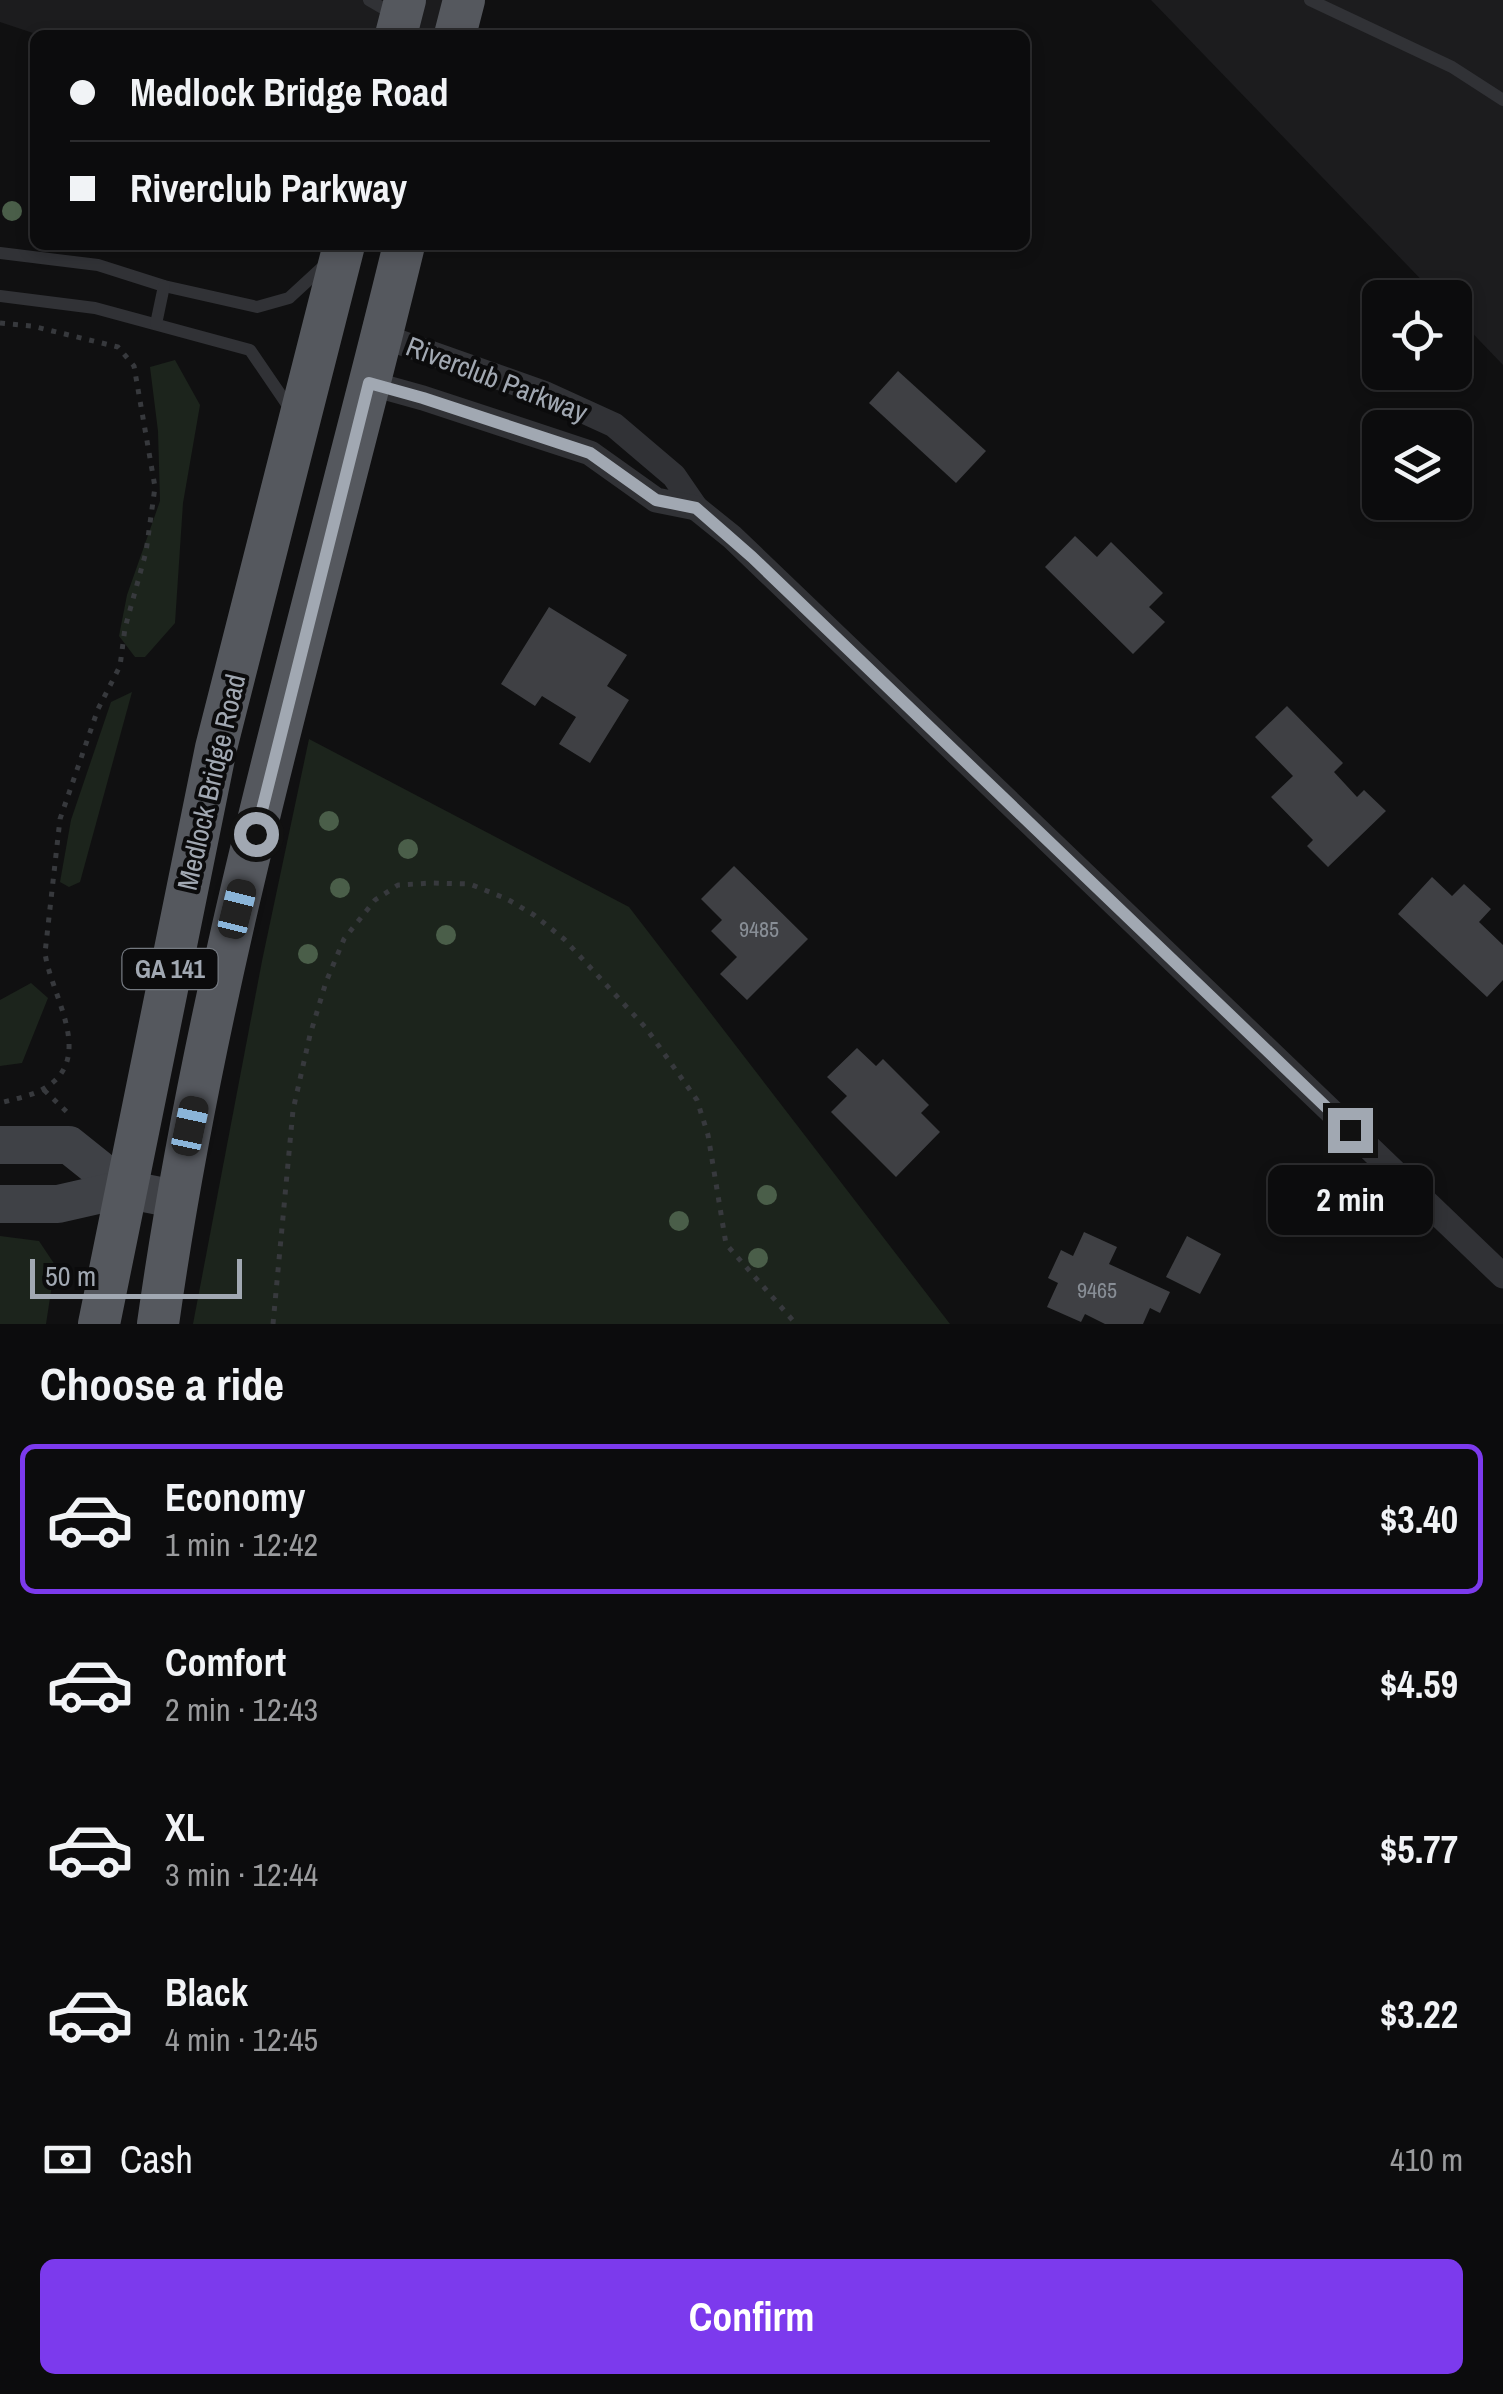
<!DOCTYPE html>
<meta charset="utf-8">
<style>
body{margin:0;font-family:"Archivo Narrow",sans-serif;background:#151516;color:#f1f3f6;height:100vh;display:flex;flex-direction:column;font-size:38px;white-space:nowrap}
*{box-sizing:border-box;margin:0}
p{font-size:32px;color:#9a9b9d}
.icon{flex:none;width:55px;height:55px;fill:none;stroke:currentColor;stroke-width:2;stroke-linecap:round;stroke-linejoin:round}
.map{position:relative;height:1324px;overflow:hidden}
.details{display:flex;flex-direction:column;background:#0c0c0d;flex:1}
.details>*{flex:none}
.top-card{position:absolute;left:30px;top:30px;width:1000px;height:220px;border-radius:15px;box-shadow:0 5px 15px #0003,0 0 0 2px #2c2c2e;display:grid;align-content:center;height:220px;padding:0 40px;background:#0c0c0d}
.controls{position:absolute;left:1362px;top:280px;display:grid;gap:20px}
.controls a{display:grid;place-items:center;width:110px;height:110px;border-radius:15px;background:#0c0c0d;box-shadow:0 5px 15px #0003,0 0 0 2px #2c2c2e;font-size:50px}
.scale{position:absolute;left:30px;bottom:25px;width:212px;box-sizing:border-box;padding-left:10px;border:5px solid #a1a8b2;border-top:0;font-size:28px;line-height:35px;white-space:nowrap;color:#a1a8b2;-webkit-text-stroke:8px #0b0b0c;paint-order:stroke}
.end{position:absolute;width:45px;height:45px;margin:-22px;border:12px solid #a1a8b2;background:#111;box-shadow:0 0 0 5px #111}
.from{border-radius:50%}
.bubble{position:absolute;height:70px;border-radius:15px;background:#0c0c0d;box-shadow:0 5px 15px #0003,0 0 0 2px #2c2c2e;font-size:32px;font-weight:700;line-height:70px;text-align:center}
.car{position:absolute;width:30px;height:60px;margin:-30px -15px;border-radius:12px;box-shadow:0 0 8px 2px #0007;background:linear-gradient(#222 24%,#8ab4d8 0 40%,#222 0 76%,#8ab4d8 0 86%,#222 0)}
.top-card b{display:flex;align-items:center;gap:35px;height:95px;font-size:38px}
.top-card b+b{border-top:2px solid #2c2c2e}
.top-card i{width:25px;height:25px;background:#f1f3f6}
ul{padding:0;list-style:none}
li{display:flex;align-items:center;gap:30px;height:150px;margin:0 20px 15px;padding:0 20px;border:5px solid transparent;border-radius:15px}
li div{flex:1}
li b{display:block;font-size:38px}
li em{font-style:normal;font-weight:700}
li.current{border-color:#7c3aed}
li>.icon{width:90px;height:90px;stroke-width:1.5}
h2{padding:0 40px;font-size:45px;line-height:120px}
.pay{display:flex;align-items:center;gap:25px;height:110px;padding:0 40px;font-size:38px}
.pay p{margin-inline-start:auto}
.button{display:flex;gap:20px;margin-top:auto;padding:20px 40px}
.button a{flex:1;height:115px;border-radius:15px;background:#7c3aed;color:#fff;font-size:40px;font-weight:700;line-height:115px;text-align:center}
.map>svg:first-child{display:block}
</style>
<div class="map">
<svg width="1503" height="1324" viewBox="0 0 1503 1324">
<rect width="100%" height="100%" fill="#101011"/>
<g fill="#1c1c1e">
<path d="M0,0H462L454,35H39L0,22Z"/>
<path d="M1151,0H1503V365L1455,315V298L1438,297Z"/>
</g>
<g fill="#1c241c">
<path d="M175,360L200,405L183,503L175,623L145,657H135L119,636L127,595L160,501L158,431L150,367Z"/>
<path d="M132,692L80,882L69,887L60,882L71,820L111,702Z"/>
<path d="M309,739L629,907L950,1324H193L262,961Z"/>
<path d="M31,983L48,998L22,1063L0,1066V1000Z"/>
<path d="M0,1236L39,1241L55,1265L46,1324H0Z"/>
</g>
<g fill="#3f4044">
<path d="M898,371L986,451L956,483L869,403Z"/>
<path d="M1075,536L1097,557L1111,542L1163,593L1149,607L1165,622L1133,654L1045,567Z"/>
<path d="M549,607L627,655L607,686L629,700L590,763L559,744L576,717L542,696L535,706L501,684Z"/>
<path d="M1287,706L1343,763L1334,772L1357,797L1364,790L1386,811L1328,867L1307,846L1313,840L1271,797L1293,776L1255,737Z"/>
<path d="M734,866L808,939L747,1000L720,974L737,957L711,931L722,920L701,899Z"/>
<path d="M1432,877L1452,896L1464,884L1491,909L1479,922L1503,945V980L1487,997L1398,914Z"/>
<path d="M857,1048L876,1066L883,1059L929,1105L921,1113L940,1132L896,1177L831,1112L847,1096L827,1077Z"/>
<path d="M1084,1232L1117,1247L1109,1264L1170,1292L1160,1313L1150,1308L1143,1324H1105L1085,1314L1081,1322L1047,1307L1058,1283L1048,1278L1061,1250L1073,1256Z"/>
<path d="M1187,1236L1221,1254L1200,1294L1166,1277Z"/>
</g>
<g fill="none" stroke-linecap="round" stroke-linejoin="round">
<g stroke="#37393d" stroke-width="5" stroke-dasharray="5 8" stroke-linecap="butt">
<path d="M0,323L32,326L118,347L134,366L155,487L146,552L125,628L120,666L98,709L60,819L45,953C51,996 96,1057 45,1088C32,1096 14,1099 0,1103"/>
<path d="M44,1090L68,1113"/>
<path d="M273,1324L293,1110L310,1035L326,982L344,939L375,900L398,885L432,883L470,884L507,899L534,915L564,939L646,1028L697,1100L708,1135L726,1244L796,1324"/>
</g>
<g stroke="#313236" stroke-width="12">
<path d="M369,0L393,14"/>
<path d="M1310,0L1452,67L1503,100"/>
<path d="M0,253L98,265L164,286L257,307L289,298L327,263"/>
<path d="M0,296L95,308L250,350L293,413"/>
<path d="M156,324L164,286"/>
</g>
<g stroke="#313236" stroke-width="25">
<path d="M382,336L546,394L614,425L674,476L696,508L732,537L1503,1276"/>
<path d="M369,383L423,398L590,453L656,500L696,508"/>
</g>
<g stroke="#3f4146" stroke-width="38">
<path d="M0,1145H69L124,1189"/>
<path d="M0,1204H58L124,1189L175,1199"/>
</g>
<g stroke="#55585e" stroke-width="42">
<path d="M396,35L405,0"/>
<path d="M455,35L464,0"/>
<path d="M99,1324L216,748L344,245"/>
<path d="M158,1324C209,958 317,603 404,245"/>
</g>
</g>
<g fill="#4a5e49">
<circle cx="12" cy="211" r="10"/>
<circle cx="329" cy="821" r="10"/>
<circle cx="408" cy="849" r="10"/>
<circle cx="340" cy="888" r="10"/>
<circle cx="446" cy="935" r="10"/>
<circle cx="308" cy="954" r="10"/>
<circle cx="767" cy="1195" r="10"/>
<circle cx="679" cy="1221" r="10"/>
<circle cx="758" cy="1258" r="10"/>
</g>
<g fill="none" stroke-linecap="round" stroke-linejoin="round">
<path stroke="#a1a8b2" stroke-width="12" d="M256,834L369,383L423,398L590,453L656,500L696,508L752,557L1350,1130"/>
</g>
<g text-anchor="middle" stroke-width="8" stroke-linejoin="round" paint-order="stroke">
<g font-size="22" fill="#888e96">
<text x="759" y="937">9485</text>
<text x="1097" y="1298">9465</text>
</g>
<rect fill="#0b0b0c" stroke="#747980" stroke-width="2.5" x="122.5" y="949" width="95" height="40" rx="8"/>
<g font-size="25" font-weight="bold" fill="#a1a8b2">
<text x="170" y="978">GA 141</text>
</g>
<g font-size="28" fill="#a1a8b2" stroke="#0b0b0c">
<text transform="translate(497 379) rotate(21)" y="10">Riverclub Parkway</text>
<text transform="translate(211 782) rotate(-77)" y="10">Medlock Bridge Road</text>
</g>
</g>
</svg>
<div class="controls">
<a><svg class="icon" aria-label="locate" viewBox="0 0 24 24"><circle cx="12" cy="12" r="6"/><path d="M12 2v4M12 18v4M2 12h4M18 12h4"/></svg></a>
<a><svg class="icon" aria-label="layers" viewBox="0 0 24 24"><path d="M12 4l9 5-9 5-9-5zM3 14l9 5 9-5"/></svg></a>
</div>
<div class="scale">50 m</div>
<i class="end from" style="left:256px;top:834px"></i>
<i class="end" style="left:1350px;top:1130px"></i>
<div class="bubble" style="left:1268px;top:1165px;width:165px">2 min</div>
<i class="car" style="left:237px;top:909px;rotate:14deg"></i>
<i class="car" style="left:190px;top:1126px;rotate:12deg"></i>
<div class="top-card">
<b><i class="from"></i>Medlock Bridge Road</b>
<b><i></i>Riverclub Parkway</b>
</div>
</div>
<section class="details">
<h2>Choose a ride</h2>
<ul>
<li class="current"><svg class="icon" aria-label="car" viewBox="0 0 24 24"><path d="M5 17H2v-5l4-1 3-4h7l3 4 3 1v5h-3M9 17h6M6 11h13"/><circle cx="7" cy="17" r="2"/><circle cx="17" cy="17" r="2"/></svg><div><b>Economy</b><p>1 min · 12:42</p></div><em>$3.40</em></li>
<li><svg class="icon" aria-label="car" viewBox="0 0 24 24"><path d="M5 17H2v-5l4-1 3-4h7l3 4 3 1v5h-3M9 17h6M6 11h13"/><circle cx="7" cy="17" r="2"/><circle cx="17" cy="17" r="2"/></svg><div><b>Comfort</b><p>2 min · 12:43</p></div><em>$4.59</em></li>
<li><svg class="icon" aria-label="car" viewBox="0 0 24 24"><path d="M5 17H2v-5l4-1 3-4h7l3 4 3 1v5h-3M9 17h6M6 11h13"/><circle cx="7" cy="17" r="2"/><circle cx="17" cy="17" r="2"/></svg><div><b>XL</b><p>3 min · 12:44</p></div><em>$5.77</em></li>
<li><svg class="icon" aria-label="car" viewBox="0 0 24 24"><path d="M5 17H2v-5l4-1 3-4h7l3 4 3 1v5h-3M9 17h6M6 11h13"/><circle cx="7" cy="17" r="2"/><circle cx="17" cy="17" r="2"/></svg><div><b>Black</b><p>4 min · 12:45</p></div><em>$3.22</em></li>
</ul>
<div class="pay"><svg class="icon" aria-label="cash" viewBox="0 0 24 24"><path d="M3 7h18v10H3z"/><circle cx="12" cy="12" r="2"/></svg>Cash<p>410 m</p></div>
<div class="button"><a>Confirm</a></div>
</section>
